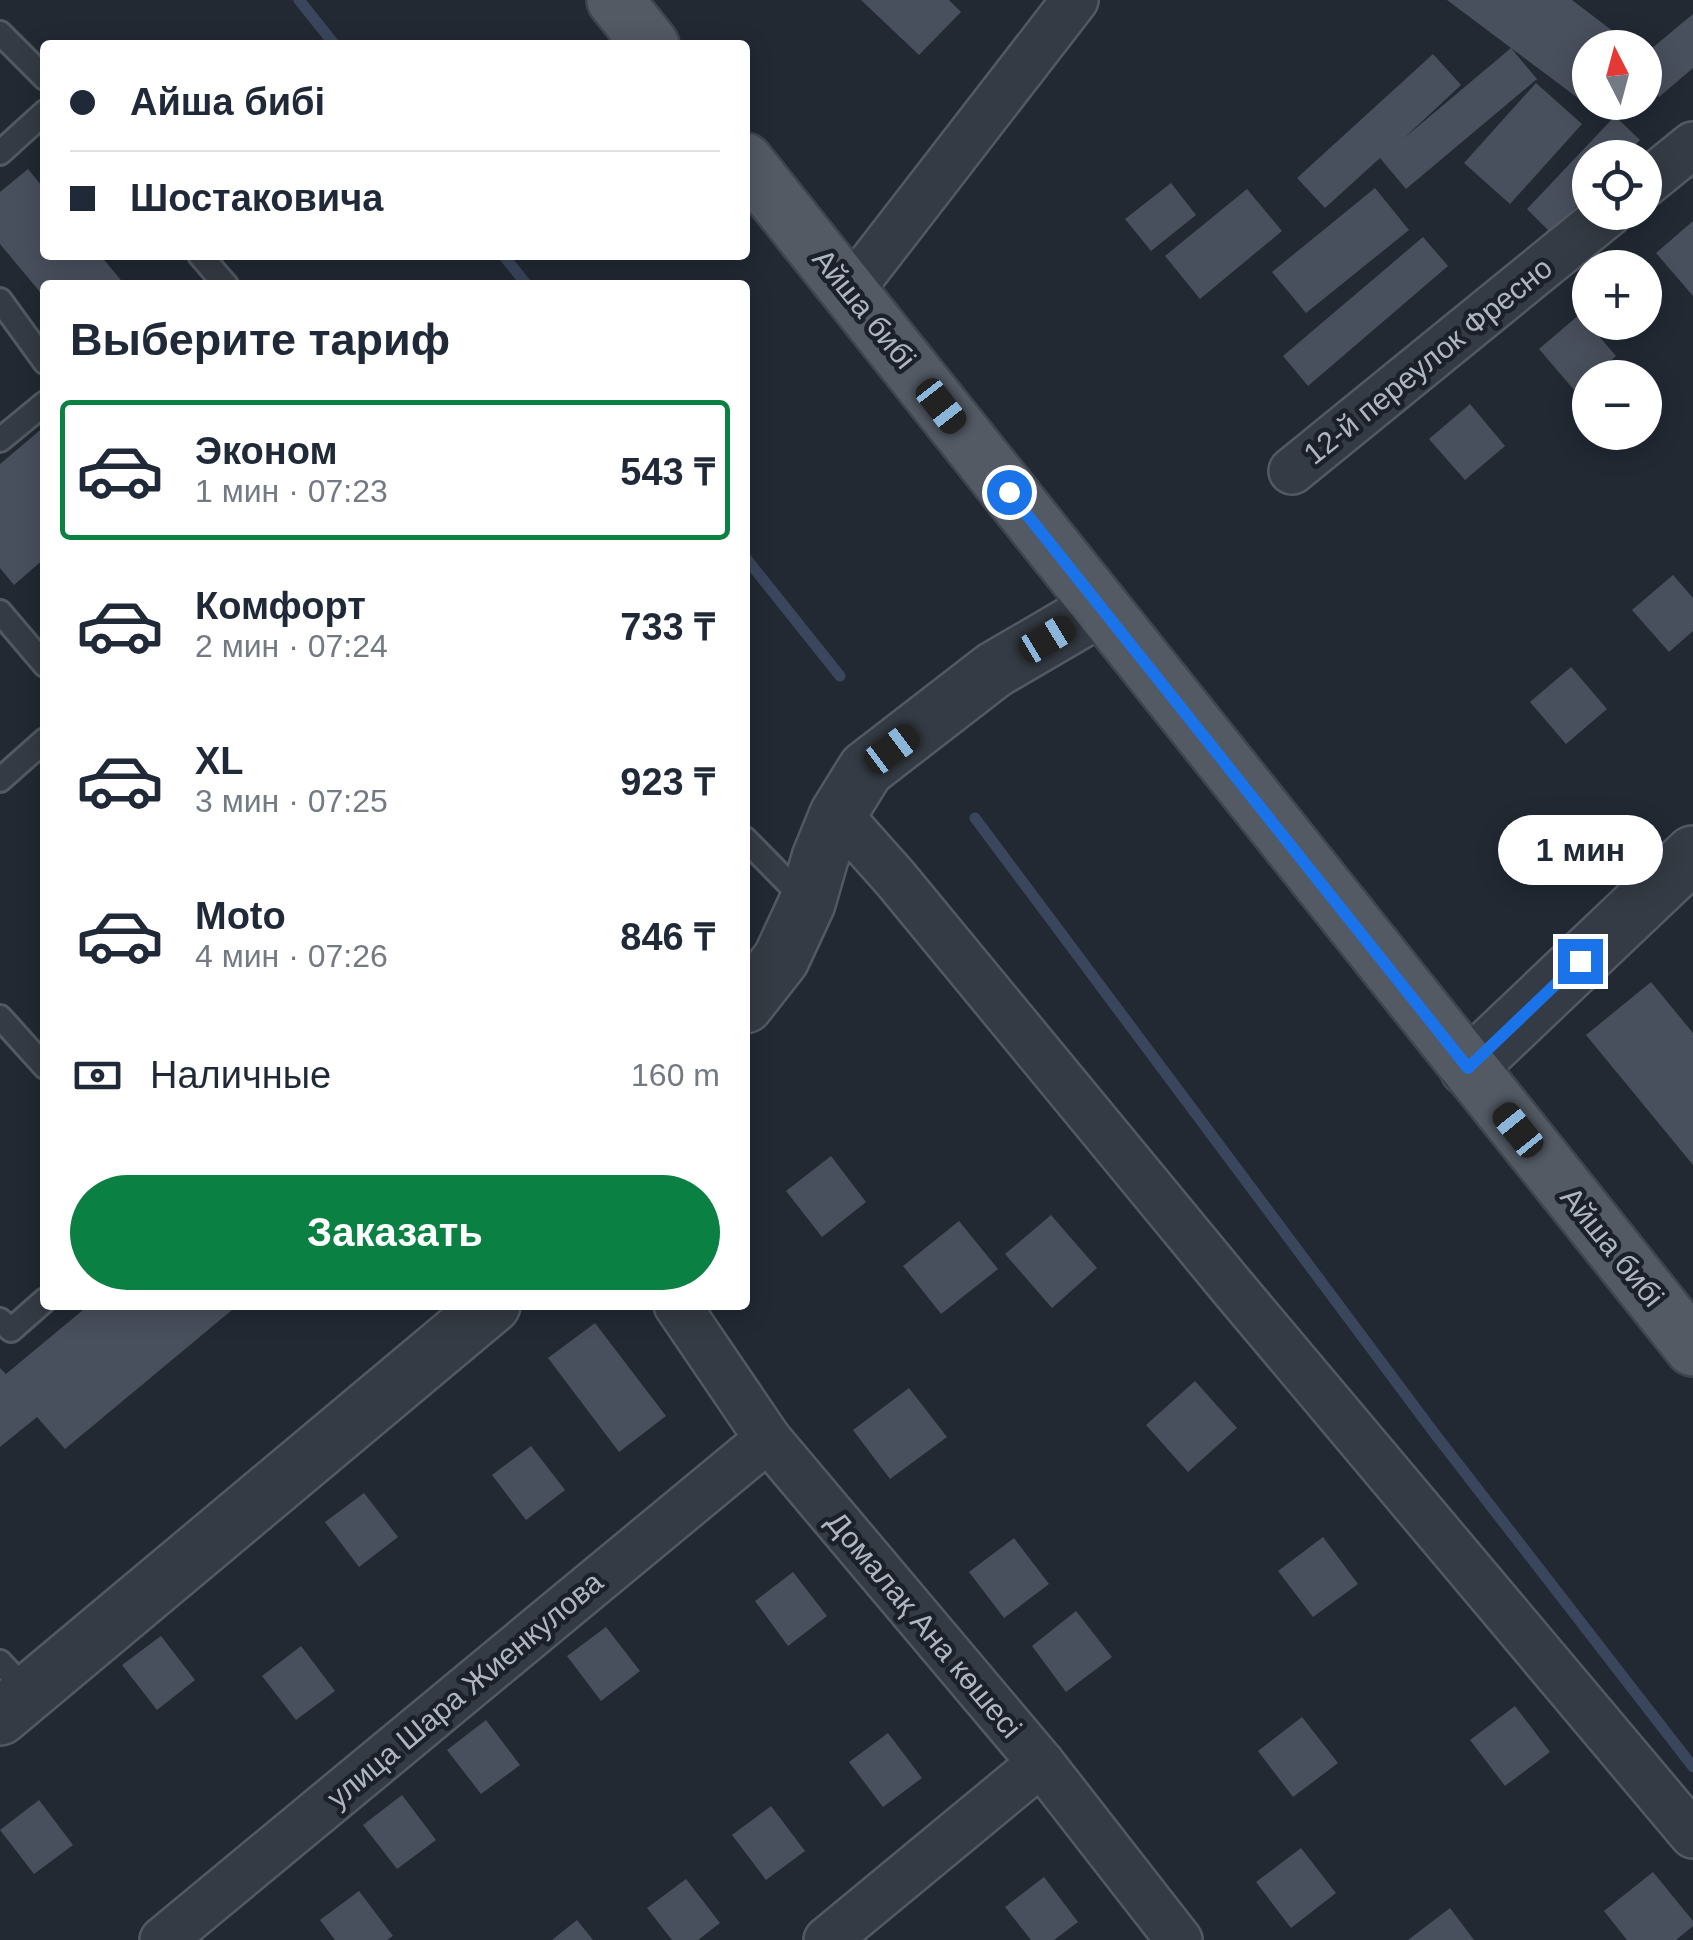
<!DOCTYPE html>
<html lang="ru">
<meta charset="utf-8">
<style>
body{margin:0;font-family:Arial,sans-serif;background:#f6f6f7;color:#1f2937;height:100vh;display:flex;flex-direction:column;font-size:38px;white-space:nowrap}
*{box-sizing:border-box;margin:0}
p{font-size:32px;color:#747a83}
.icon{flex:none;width:55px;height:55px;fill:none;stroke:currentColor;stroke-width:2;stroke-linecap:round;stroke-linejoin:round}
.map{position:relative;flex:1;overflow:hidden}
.details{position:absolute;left:40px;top:280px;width:710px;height:1030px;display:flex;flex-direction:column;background:#fff;border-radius:10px;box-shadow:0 5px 25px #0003}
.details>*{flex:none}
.banner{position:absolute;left:40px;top:40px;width:710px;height:220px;border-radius:10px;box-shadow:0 5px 25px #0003;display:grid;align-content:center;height:220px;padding:0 30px;background:#fff}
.needle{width:65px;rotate:354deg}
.fabs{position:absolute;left:1572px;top:30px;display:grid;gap:20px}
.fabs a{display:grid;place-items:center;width:90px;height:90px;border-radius:50%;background:#fff;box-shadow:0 5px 25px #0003;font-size:50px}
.end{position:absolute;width:45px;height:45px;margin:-22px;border:12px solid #1a73e8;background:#fff;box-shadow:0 0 0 5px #fff}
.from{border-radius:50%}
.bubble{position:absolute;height:70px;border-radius:35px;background:#fff;box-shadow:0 5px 25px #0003;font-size:32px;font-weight:800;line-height:70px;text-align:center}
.car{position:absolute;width:30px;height:60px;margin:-30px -15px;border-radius:12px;box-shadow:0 0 8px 2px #0007;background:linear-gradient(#222 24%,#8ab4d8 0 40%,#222 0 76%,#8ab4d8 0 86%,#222 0)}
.banner b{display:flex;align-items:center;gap:35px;height:95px;font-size:38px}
.banner b+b{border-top:2px solid #e0e1e3}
.banner i{width:25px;height:25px;background:#1f2937}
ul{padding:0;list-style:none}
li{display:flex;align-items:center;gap:30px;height:140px;margin:0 20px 15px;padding:0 10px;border:5px solid transparent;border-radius:10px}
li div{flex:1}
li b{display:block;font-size:38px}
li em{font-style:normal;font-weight:800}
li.selected{border-color:#0b8043}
li>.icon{width:90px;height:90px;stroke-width:1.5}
h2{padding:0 30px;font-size:45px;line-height:120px}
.pay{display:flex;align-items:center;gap:25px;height:110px;padding:0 30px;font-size:38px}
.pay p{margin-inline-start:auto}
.button{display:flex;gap:20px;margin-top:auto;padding:20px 30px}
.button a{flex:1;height:115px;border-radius:60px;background:#0b8043;color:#fff;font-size:40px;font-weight:800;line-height:115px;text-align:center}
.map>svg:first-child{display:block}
</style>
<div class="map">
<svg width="1693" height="1940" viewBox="0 0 1693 1940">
<rect width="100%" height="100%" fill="#222933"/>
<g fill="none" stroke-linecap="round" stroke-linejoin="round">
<g stroke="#39465b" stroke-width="11">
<path d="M299,0L335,45"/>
<path d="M503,255L527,285"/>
<path d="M745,557L840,676"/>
<path d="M975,818L1435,1434L1693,1767"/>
</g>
</g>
<g fill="#49505d">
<path d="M861,0H949L961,12L919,55Z"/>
<path d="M1447,0H1572L1635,48H1590V102H1593L1590,107L1511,48L1537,79L1406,189L1380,158L1325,208L1297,178L1433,54L1461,85L1403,139L1511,48Z"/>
<path d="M1693,14V68L1659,97L1645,81V54Z"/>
<path d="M1536,83L1582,124L1510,204L1464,163Z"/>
<path d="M1615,116L1640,140L1623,158H1590V192L1551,233L1527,209Z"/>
<path d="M28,169L45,190V255H100L125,285H45V298L0,244V192Z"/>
<path d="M1171,183L1196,215L1151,251L1125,219Z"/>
<path d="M1375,188L1409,230L1306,313L1272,272Z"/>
<path d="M1247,189L1282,231L1200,299L1165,256Z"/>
<path d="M1693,221V296L1656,253Z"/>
<path d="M1423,237L1448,266L1308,386L1283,356Z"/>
<path d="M1580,314L1616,356L1575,391L1539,349Z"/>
<path d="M1470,404L1505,446L1465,480L1429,439Z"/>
<path d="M45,426V558L14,585L0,568V464Z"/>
<path d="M1673,575L1693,598V631L1669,652L1632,610Z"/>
<path d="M1571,667L1607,709L1566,744L1530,702Z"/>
<path d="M1651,982L1693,1033V1165L1586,1035Z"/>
<path d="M831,1156L866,1202L822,1237L786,1191Z"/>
<path d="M1051,1215L1097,1268L1052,1308L1005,1254Z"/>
<path d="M959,1221L998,1269L941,1314L903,1266Z"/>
<path d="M89,1305H238L65,1449L37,1417L0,1447V1368L6,1374Z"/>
<path d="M595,1323L666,1416L619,1452L548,1358Z"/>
<path d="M1195,1381L1237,1428L1188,1472L1146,1425Z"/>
<path d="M909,1388L947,1437L890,1479L853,1430Z"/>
<path d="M531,1446L565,1490L526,1520L492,1475Z"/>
<path d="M364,1493L398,1537L359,1567L325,1522Z"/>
<path d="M1323,1537L1358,1584L1313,1617L1278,1571Z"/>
<path d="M1014,1538L1049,1584L1004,1618L969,1572Z"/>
<path d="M793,1572L827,1616L788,1646L755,1601Z"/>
<path d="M1076,1611L1112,1657L1066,1692L1032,1646Z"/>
<path d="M606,1627L640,1671L601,1701L567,1656Z"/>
<path d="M161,1636L195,1680L157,1710L122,1665Z"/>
<path d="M301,1646L335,1691L296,1720L262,1676Z"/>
<path d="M1515,1706L1550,1752L1505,1786L1470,1740Z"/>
<path d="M1302,1717L1338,1763L1293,1797L1258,1751Z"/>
<path d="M486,1720L520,1765L481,1794L447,1750Z"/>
<path d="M888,1733L922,1778L883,1807L849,1762Z"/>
<path d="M402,1795L436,1840L397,1869L363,1825Z"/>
<path d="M39,1800L73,1845L34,1874L0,1830Z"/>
<path d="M771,1806L805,1851L766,1880L732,1835Z"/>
<path d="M1301,1848L1336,1893L1291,1928L1256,1882Z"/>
<path d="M1653,1872L1693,1921V1926L1676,1940H1627L1604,1911Z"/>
<path d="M1044,1877L1078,1922L1054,1940H1031L1005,1907Z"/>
<path d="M686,1879L720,1923L698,1940H672L647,1908Z"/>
<path d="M359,1891L393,1936L387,1940H335L320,1920Z"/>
<path d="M1450,1908L1474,1940H1408Z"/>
<path d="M577,1920L593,1940H552Z"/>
</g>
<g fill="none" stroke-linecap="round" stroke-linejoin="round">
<g stroke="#535962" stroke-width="28">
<g id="service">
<path d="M0,33L45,78"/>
<path d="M0,153L45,112"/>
<path d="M200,255L226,285"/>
<path d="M0,300L45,362"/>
<path d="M0,440L45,403"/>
<path d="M0,612L45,665"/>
<path d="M0,780L45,740"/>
<path d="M745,839L805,900"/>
<path d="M0,1017L45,1067"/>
<path d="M0,1320L11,1330L45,1300"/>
<path d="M0,1662L28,1692"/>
</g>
</g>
<g stroke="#535962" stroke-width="50">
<g id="minor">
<path d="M1645,184L1693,145"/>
<path d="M850,291L1075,0"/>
<path d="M1292,471L1610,212"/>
<path d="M838,814L895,878L1233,1288L1693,1835"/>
<path d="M677,1305L768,1439L1041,1763L1179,1940"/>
<path d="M163,1940L768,1439"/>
<path d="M827,1940L1041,1763"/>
</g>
</g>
<g stroke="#535962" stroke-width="60">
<g id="tertiary">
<path d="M745,1005L781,959L807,903L820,858L838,814L866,769L994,670L1100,608"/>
<path d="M1468,1068L1693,854"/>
<path d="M0,1717L492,1305"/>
</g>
</g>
<g stroke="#3f444e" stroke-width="60">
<g id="primary">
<path d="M615,0L651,45"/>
<path d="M745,161L1693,1348"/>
</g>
</g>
<use href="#service" stroke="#353b44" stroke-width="22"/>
<use href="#minor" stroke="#353b44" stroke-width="45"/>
<use href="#tertiary" stroke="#353b44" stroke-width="55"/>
<use href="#primary" stroke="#535a64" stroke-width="55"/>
</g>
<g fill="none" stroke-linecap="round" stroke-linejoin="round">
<path stroke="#1a73e8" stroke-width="12" d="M1009,492L1468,1068L1580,961"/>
</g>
<g text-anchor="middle" stroke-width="9" stroke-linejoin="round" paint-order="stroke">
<g font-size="30" fill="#afb6c1" stroke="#1b2029">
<text transform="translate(864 309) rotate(51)" y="10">Айша бибі</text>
<text transform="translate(1428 361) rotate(-39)" y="10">12-й переулок Фресно</text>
<text transform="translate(1612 1247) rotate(51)" y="10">Айша бибі</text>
<text transform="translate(924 1625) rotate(50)" y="10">Домалақ Ана көшесі</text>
<text transform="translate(465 1690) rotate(-40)" y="10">улица Шара Жиенкулова</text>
</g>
</g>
</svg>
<div class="fabs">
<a><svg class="needle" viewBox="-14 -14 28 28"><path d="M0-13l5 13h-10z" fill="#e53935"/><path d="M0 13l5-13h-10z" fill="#747a83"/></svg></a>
<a><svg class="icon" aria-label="locate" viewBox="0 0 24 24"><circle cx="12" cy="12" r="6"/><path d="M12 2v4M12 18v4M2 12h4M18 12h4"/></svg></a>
<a>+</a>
<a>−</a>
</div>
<i class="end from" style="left:1009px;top:492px"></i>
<i class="end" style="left:1580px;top:961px"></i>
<div class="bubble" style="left:1498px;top:815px;width:165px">1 мин</div>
<i class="car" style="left:941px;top:406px;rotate:142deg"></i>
<i class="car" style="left:1047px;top:639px;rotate:59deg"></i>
<i class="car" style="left:892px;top:749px;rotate:53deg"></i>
<i class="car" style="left:1518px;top:1130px;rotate:321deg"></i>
<div class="banner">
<b><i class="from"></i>Айша бибі</b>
<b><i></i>Шостаковича</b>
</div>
<section class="details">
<h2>Выберите тариф</h2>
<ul>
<li class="selected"><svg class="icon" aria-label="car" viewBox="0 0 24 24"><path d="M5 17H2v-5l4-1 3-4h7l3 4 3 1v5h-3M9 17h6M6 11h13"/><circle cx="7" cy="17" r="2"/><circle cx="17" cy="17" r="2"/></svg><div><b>Эконом</b><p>1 мин · 07:23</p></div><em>543 ₸</em></li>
<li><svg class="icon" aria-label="car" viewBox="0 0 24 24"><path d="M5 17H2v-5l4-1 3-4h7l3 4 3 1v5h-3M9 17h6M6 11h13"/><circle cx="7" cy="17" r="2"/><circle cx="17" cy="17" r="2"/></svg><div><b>Комфорт</b><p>2 мин · 07:24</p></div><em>733 ₸</em></li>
<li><svg class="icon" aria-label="car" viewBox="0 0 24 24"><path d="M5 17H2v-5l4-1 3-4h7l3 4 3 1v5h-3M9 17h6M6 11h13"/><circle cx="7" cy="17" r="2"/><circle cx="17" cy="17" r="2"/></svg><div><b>XL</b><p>3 мин · 07:25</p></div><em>923 ₸</em></li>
<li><svg class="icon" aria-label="car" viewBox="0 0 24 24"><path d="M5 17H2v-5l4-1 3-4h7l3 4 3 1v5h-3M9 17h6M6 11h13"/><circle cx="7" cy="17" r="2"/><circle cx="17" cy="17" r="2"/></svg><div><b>Moto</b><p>4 мин · 07:26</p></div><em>846 ₸</em></li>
</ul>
<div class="pay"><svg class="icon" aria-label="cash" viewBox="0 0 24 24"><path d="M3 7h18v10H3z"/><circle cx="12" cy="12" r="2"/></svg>Наличные<p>160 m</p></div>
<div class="button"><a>Заказать</a></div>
</section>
</div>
